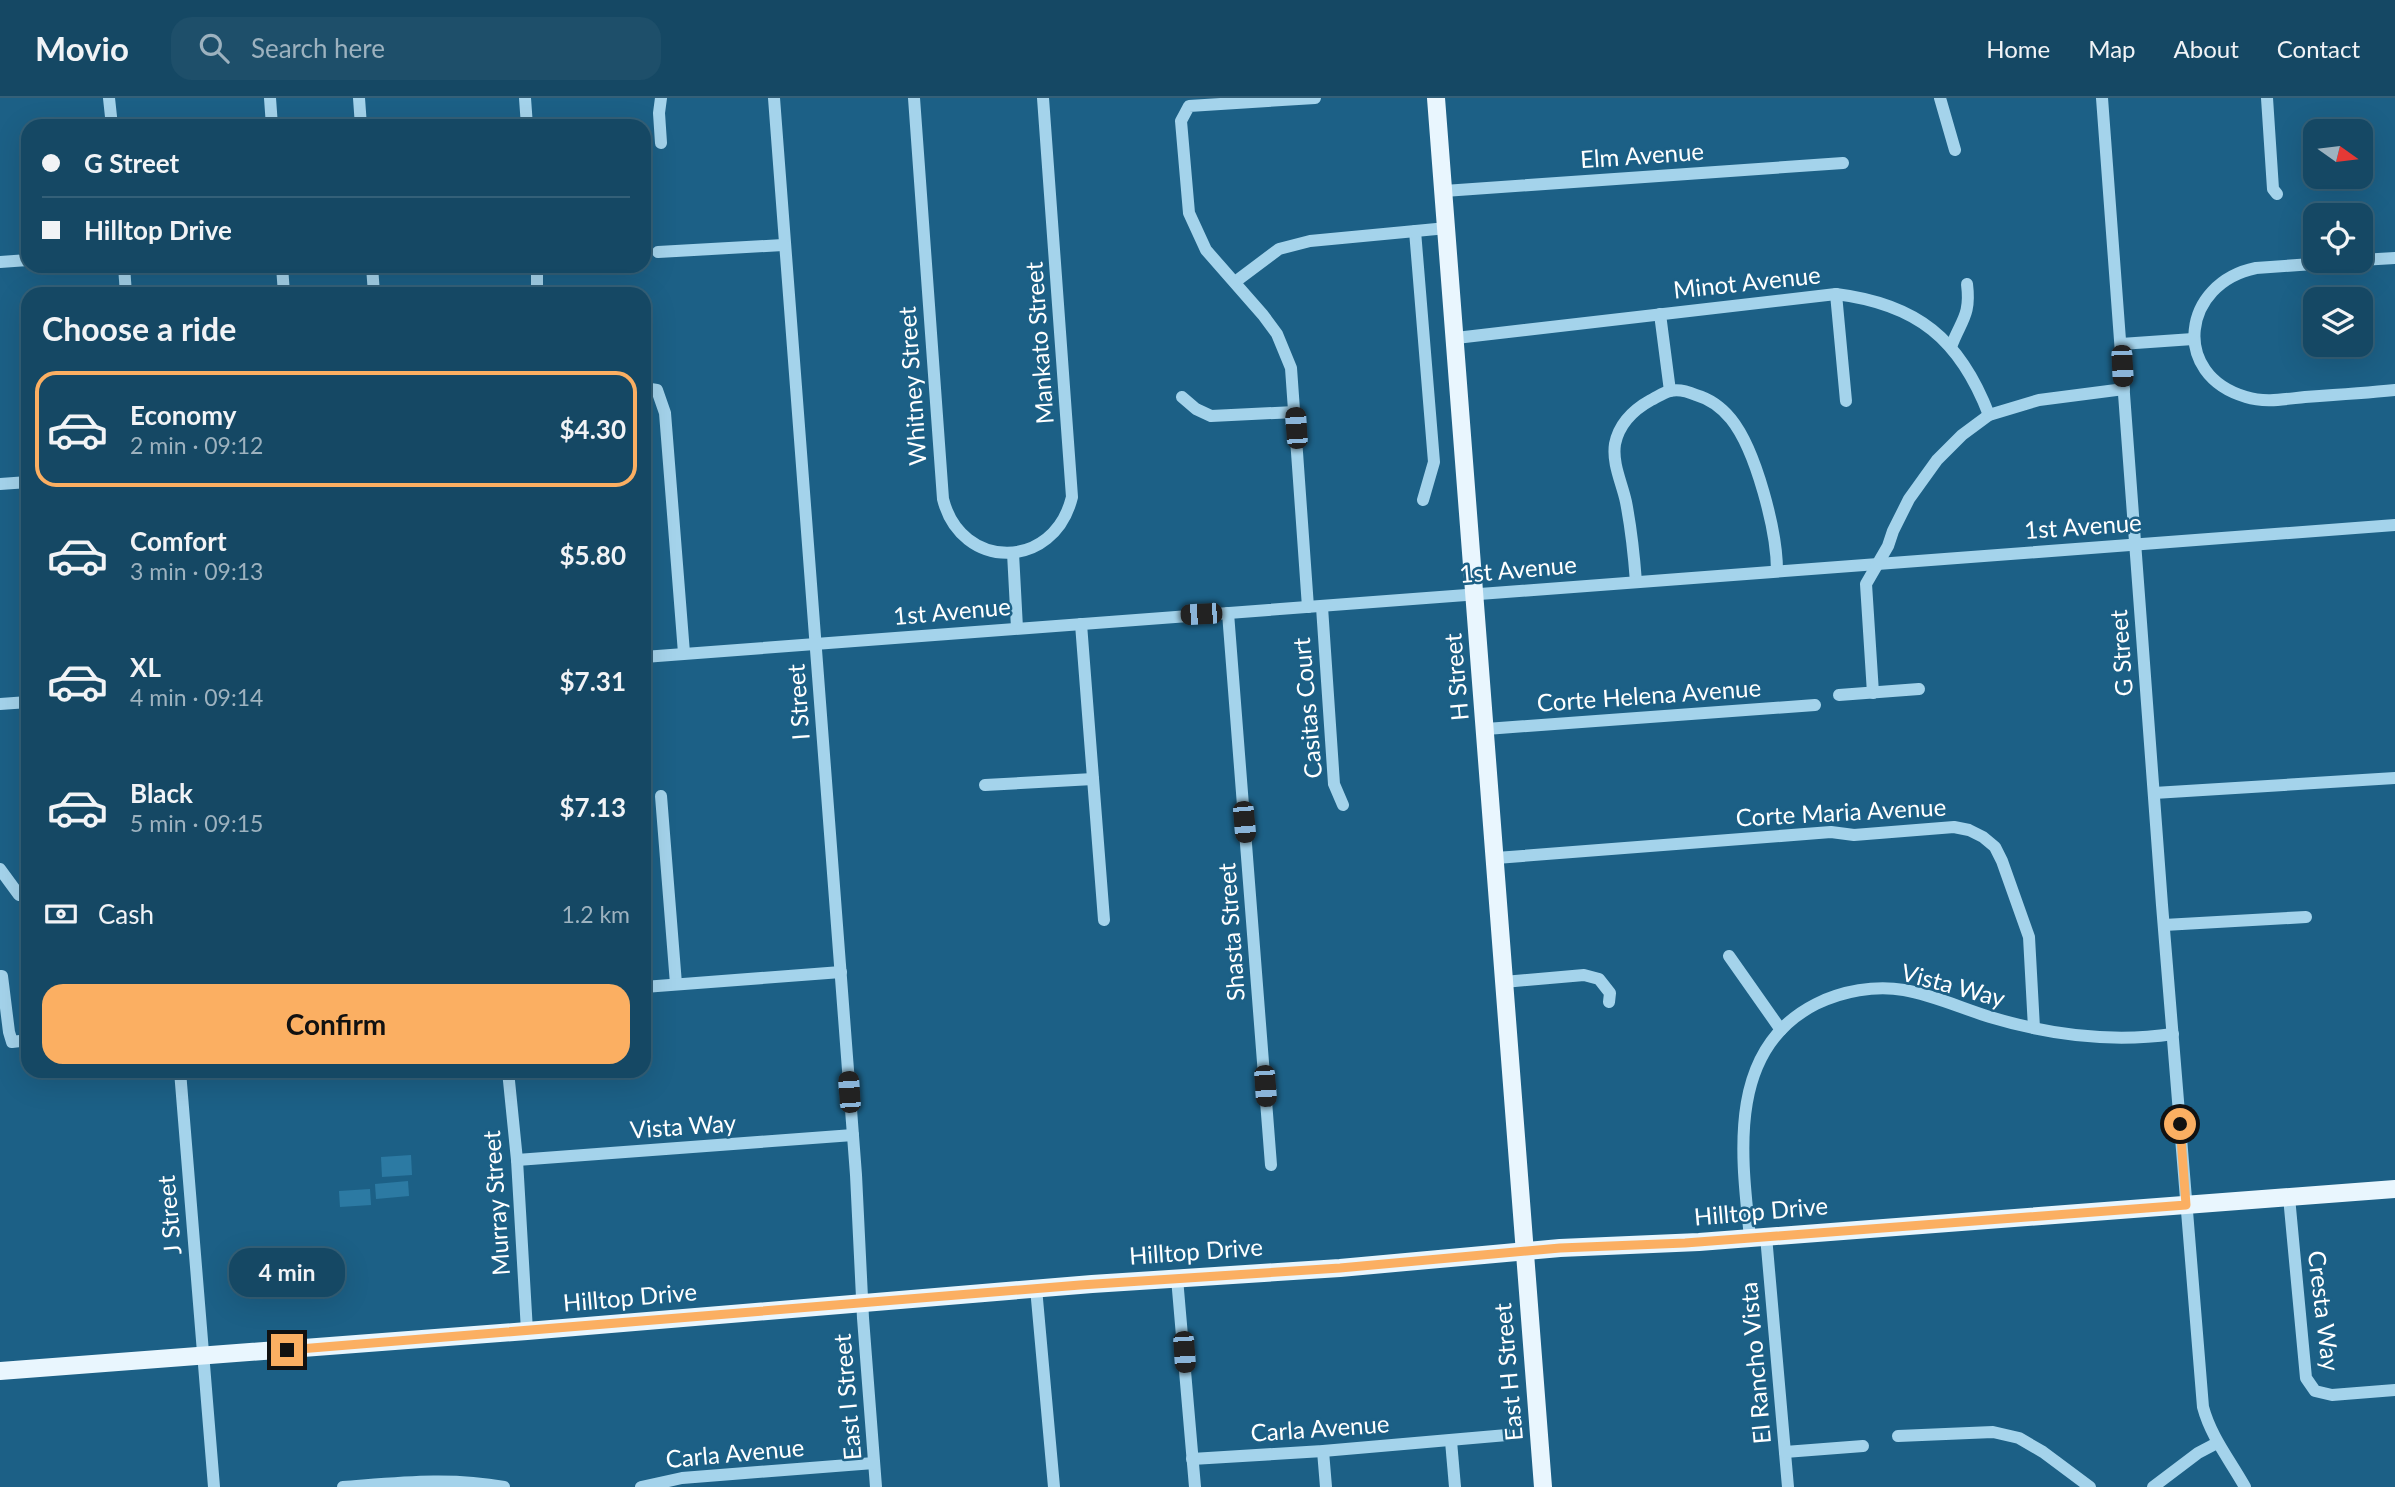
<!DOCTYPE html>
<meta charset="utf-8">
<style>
body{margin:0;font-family:Lato,sans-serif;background:#1e4f6a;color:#f1f3f6;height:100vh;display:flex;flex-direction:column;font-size:26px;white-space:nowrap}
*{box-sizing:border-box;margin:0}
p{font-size:23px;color:#9db2bf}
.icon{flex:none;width:38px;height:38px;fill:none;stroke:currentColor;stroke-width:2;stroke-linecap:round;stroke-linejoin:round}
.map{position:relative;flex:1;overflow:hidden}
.sheet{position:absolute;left:21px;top:189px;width:630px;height:791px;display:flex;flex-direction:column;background:#154864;border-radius:21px;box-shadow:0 7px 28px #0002,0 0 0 2px #346078}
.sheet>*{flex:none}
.top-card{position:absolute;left:21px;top:21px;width:630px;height:154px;border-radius:21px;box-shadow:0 7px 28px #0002,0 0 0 2px #346078;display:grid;align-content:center;height:154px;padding:0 21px;background:#154864}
.needle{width:46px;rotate:104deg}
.buttons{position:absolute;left:2303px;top:21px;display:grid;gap:14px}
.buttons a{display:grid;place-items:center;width:70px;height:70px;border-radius:14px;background:#154864;box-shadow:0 7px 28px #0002,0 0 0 2px #346078;font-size:35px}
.end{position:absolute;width:32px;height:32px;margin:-16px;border:9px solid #fbaf62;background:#111;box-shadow:0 0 0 4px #111}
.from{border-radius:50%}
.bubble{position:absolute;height:49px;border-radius:21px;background:#154864;box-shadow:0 7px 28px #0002,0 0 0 2px #346078;font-size:23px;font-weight:700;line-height:49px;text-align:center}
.car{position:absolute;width:21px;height:42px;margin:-21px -10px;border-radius:9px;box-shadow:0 0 5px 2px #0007;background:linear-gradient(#222 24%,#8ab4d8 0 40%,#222 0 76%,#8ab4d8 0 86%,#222 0)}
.top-card b{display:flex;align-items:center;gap:24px;height:66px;font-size:26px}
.top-card b+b{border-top:2px solid #346078}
.top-card i{width:18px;height:18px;background:#f1f3f6}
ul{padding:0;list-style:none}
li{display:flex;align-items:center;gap:21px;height:116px;margin:0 14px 10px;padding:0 7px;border:4px solid transparent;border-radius:21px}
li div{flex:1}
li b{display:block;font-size:26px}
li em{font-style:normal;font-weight:700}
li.active{border-color:#fbaf62}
li>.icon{width:63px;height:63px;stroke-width:1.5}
h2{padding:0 21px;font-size:32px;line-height:84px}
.pay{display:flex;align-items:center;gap:18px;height:77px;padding:0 21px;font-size:26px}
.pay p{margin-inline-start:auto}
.action{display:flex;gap:14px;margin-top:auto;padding:14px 21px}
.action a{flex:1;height:80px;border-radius:21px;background:#fbaf62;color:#111;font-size:28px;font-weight:700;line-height:80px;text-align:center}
header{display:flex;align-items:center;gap:42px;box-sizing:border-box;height:98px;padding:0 35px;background:#154864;border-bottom:2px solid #346078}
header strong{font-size:33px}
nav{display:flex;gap:38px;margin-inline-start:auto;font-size:24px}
.search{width:490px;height:63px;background:#1e4f6a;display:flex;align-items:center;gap:18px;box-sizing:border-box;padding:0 24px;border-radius:21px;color:#9db2bf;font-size:26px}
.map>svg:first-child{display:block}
</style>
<header>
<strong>Movio</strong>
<div class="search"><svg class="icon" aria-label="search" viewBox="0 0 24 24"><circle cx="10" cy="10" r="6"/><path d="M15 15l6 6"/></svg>Search here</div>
<nav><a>Home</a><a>Map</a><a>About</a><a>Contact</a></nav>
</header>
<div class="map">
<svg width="2395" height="1389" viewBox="0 0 2395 1389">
<rect width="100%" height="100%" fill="#1c6086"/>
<g fill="#2c7aa3">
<path d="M411,1057L412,1077L382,1079L381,1059Z"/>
<path d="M408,1083L409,1098L376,1101L375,1086Z"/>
<path d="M370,1091L371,1107L340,1109L339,1093Z"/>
</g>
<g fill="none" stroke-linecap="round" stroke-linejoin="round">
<g stroke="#a4d3eb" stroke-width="12">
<path d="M109,0L112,28"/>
<path d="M270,0L272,28"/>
<path d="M359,0L361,28"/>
<path d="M525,0L527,28"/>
<path d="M774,0L856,1077L863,1220L876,1389"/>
<path d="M914,0L943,401C961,473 1054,473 1072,399L1043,0"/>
<path d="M1940,0L1955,52"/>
<path d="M2102,0L2162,807L2203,1309C2211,1339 2230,1362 2245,1389"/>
<path d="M2267,0L2273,91L2277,96"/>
<path d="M661,45L659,15L661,0"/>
<path d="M1444,93L1843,65"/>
<path d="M1415,133L1434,364L1423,402"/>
<path d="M658,154L783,147"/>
<path d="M2361,162L2395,160"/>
<path d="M2355,163L2256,170C2182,185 2170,277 2246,299C2265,305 2285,301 2305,299C2335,297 2365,295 2395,292"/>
<path d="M0,164L28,162"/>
<path d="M124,168L126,196"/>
<path d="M282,168L284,196"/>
<path d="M372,168L374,196"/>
<path d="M1235,184L1279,151L1310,143L1447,130"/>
<path d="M537,196V168"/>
<path d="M1836,196L1846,303"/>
<path d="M1660,216L1670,293"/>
<path d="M1456,240L1836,196C1917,206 1960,241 1989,317"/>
<path d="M2121,246L2193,241"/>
<path d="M1951,249C1961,222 1971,218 1967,186"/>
<path d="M644,290L657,292L665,315L684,555"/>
<path d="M1182,299L1196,311L1211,318L1295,314"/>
<path d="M0,386L28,384"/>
<path d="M1013,455L1017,530"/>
<path d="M1636,484C1634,457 1631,430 1626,404C1622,385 1612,366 1615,346C1619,326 1633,312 1651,302C1656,300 1664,294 1670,293C1678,291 1689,294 1696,297C1710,301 1722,310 1731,321C1756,352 1777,433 1777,473"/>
<path d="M1308,509L1291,270L1277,236L1263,217L1206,152L1189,115L1181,23L1189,8L1315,0"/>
<path d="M1322,509L1334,686L1343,707"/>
<path d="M1228,515L1271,1067"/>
<path d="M1081,526L1104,822"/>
<path d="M644,559L2395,427"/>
<path d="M1873,595L1866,486L1888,448L1893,433L1909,401L1937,362L1962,337L1989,317L2039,302L2124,291"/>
<path d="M1839,597L1919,591"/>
<path d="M0,606L28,604"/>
<path d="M1486,631L1815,607"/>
<path d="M985,687L1093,681"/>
<path d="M2154,695L2395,680"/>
<path d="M661,698L676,886"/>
<path d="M1496,760L1831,734L1854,737L1954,729L1969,732L1983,739L1995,749L2002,763L2029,839L2034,930"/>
<path d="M0,771L19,797"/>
<path d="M2164,827L2306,819"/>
<path d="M1729,858L1781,932"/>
<path d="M0,878H2L9,934L12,944L28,942"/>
<path d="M1504,884L1584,877L1599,881L1610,895L1609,904"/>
<path d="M644,889L841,874"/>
<path d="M180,973L214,1389"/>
<path d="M508,973L517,1062L527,1233"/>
<path d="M517,1062L853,1037"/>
<path d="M2289,1099L2306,1280L2315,1293L2332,1297L2395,1292"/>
<path d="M1766,1138L1788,1389"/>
<path d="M1750,1139C1741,1056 1727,951 1816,906C1842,893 1875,887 1904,892C1933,897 1961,910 1990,919C2050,937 2111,945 2173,936"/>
<path d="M1177,1180L1195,1389"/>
<path d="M1036,1190L1054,1389"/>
<path d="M1898,1338L1993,1334L2019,1340L2043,1354L2090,1389"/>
<path d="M1451,1343L1455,1389"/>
<path d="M1323,1353L1326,1389"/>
<path d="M1785,1354L1863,1348"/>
<path d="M1192,1361L1323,1353L1507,1337"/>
<path d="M343,1389C398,1385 450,1379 504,1389"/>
<path d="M641,1389L682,1380L874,1365"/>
<path d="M2153,1389L2198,1355L2217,1345"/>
</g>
<g stroke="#e9f6fe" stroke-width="18">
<path d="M1436,0L1543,1389"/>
<path d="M0,1273L527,1233L1092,1186L1340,1170L1560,1150L1699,1144L2395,1091"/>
</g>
</g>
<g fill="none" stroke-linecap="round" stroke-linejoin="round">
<path stroke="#fbaf62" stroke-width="9" d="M287,1252L1080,1187L1340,1170L1560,1150L1685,1145L2186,1107L2180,1026"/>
</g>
<g text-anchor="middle" stroke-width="5" stroke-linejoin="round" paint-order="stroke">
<g font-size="24" fill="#fff" stroke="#1c6086">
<text transform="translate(1642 58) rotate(-4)" y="8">Elm Avenue</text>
<text transform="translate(1747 185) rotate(-6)" y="8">Minot Avenue</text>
<text transform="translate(1040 245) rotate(-94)" y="8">Mankato Street</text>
<text transform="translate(913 288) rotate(-94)" y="8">Whitney Street</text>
<text transform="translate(2083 429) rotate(-4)" y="8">1st Avenue</text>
<text transform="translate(1518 472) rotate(-5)" y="8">1st Avenue</text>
<text transform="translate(952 514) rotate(-5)" y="8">1st Avenue</text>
<text transform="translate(2122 555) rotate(-94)" y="8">G Street</text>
<text transform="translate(1457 579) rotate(-95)" y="8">H Street</text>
<text transform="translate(1649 598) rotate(-4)" y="8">Corte Helena Avenue</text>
<text transform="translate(799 604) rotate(-94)" y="8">I Street</text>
<text transform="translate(1308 610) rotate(-95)" y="8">Casitas Court</text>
<text transform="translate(1841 715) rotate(-3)" y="8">Corte Maria Avenue</text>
<text transform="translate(1232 834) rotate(-94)" y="8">Shasta Street</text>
<text transform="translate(1953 888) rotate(15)" y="8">Vista Way</text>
<text transform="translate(683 1029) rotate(-4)" y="8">Vista Way</text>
<text transform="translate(497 1105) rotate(-94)" y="8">Murray Street</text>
<text transform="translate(1761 1114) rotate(-5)" y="8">Hilltop Drive</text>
<text transform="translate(170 1117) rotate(-95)" y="8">J Street</text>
<text transform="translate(1196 1154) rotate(-4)" y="8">Hilltop Drive</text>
<text transform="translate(630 1200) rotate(-5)" y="8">Hilltop Drive</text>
<text transform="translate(2323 1213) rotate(83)" y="8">Cresta Way</text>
<text transform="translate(1756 1265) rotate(-95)" y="8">El Rancho Vista</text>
<text transform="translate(1509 1274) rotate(-95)" y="8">East H Street</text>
<text transform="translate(848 1299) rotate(-95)" y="8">East I Street</text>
<text transform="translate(1320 1331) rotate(-4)" y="8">Carla Avenue</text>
<text transform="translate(735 1356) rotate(-5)" y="8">Carla Avenue</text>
</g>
</g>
</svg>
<div class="buttons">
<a><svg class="needle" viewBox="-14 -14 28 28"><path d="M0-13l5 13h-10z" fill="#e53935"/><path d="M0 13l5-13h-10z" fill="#9db2bf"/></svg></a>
<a><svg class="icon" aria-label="locate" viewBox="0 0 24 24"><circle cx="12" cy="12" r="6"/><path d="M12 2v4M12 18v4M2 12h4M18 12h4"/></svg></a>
<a><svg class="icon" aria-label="layers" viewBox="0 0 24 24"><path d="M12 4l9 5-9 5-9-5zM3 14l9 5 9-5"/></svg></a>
</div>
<i class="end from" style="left:2180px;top:1026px"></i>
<i class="end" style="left:287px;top:1252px"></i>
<div class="bubble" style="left:229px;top:1150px;width:116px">4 min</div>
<i class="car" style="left:2122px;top:268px;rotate:177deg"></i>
<i class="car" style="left:1296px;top:330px;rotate:356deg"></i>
<i class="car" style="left:1201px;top:516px;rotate:267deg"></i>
<i class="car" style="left:1244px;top:724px;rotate:175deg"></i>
<i class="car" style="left:1265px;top:988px;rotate:176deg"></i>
<i class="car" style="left:849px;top:994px;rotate:356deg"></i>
<i class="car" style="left:1184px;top:1254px;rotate:176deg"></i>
<div class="top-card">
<b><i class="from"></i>G Street</b>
<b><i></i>Hilltop Drive</b>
</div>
<section class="sheet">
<h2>Choose a ride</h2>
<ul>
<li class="active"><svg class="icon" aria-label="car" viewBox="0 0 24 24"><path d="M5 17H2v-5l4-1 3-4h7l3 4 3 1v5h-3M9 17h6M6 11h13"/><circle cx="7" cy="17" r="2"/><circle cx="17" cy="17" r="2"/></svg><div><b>Economy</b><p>2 min · 09:12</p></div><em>$4.30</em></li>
<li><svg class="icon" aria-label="car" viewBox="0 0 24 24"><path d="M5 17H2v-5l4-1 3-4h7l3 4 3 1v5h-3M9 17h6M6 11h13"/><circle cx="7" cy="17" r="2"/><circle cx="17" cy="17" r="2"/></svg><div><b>Comfort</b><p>3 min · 09:13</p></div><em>$5.80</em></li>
<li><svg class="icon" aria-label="car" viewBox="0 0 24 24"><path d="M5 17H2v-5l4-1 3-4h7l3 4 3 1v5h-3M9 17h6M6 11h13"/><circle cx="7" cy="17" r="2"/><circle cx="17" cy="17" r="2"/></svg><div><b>XL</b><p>4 min · 09:14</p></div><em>$7.31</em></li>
<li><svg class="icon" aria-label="car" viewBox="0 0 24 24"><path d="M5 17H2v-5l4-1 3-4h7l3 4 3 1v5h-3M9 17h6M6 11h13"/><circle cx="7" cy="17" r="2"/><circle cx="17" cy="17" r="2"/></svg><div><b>Black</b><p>5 min · 09:15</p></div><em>$7.13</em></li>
</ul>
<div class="pay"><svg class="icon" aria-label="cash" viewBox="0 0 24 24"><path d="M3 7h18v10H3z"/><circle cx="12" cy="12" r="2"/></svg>Cash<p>1.2 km</p></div>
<div class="action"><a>Confirm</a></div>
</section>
</div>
